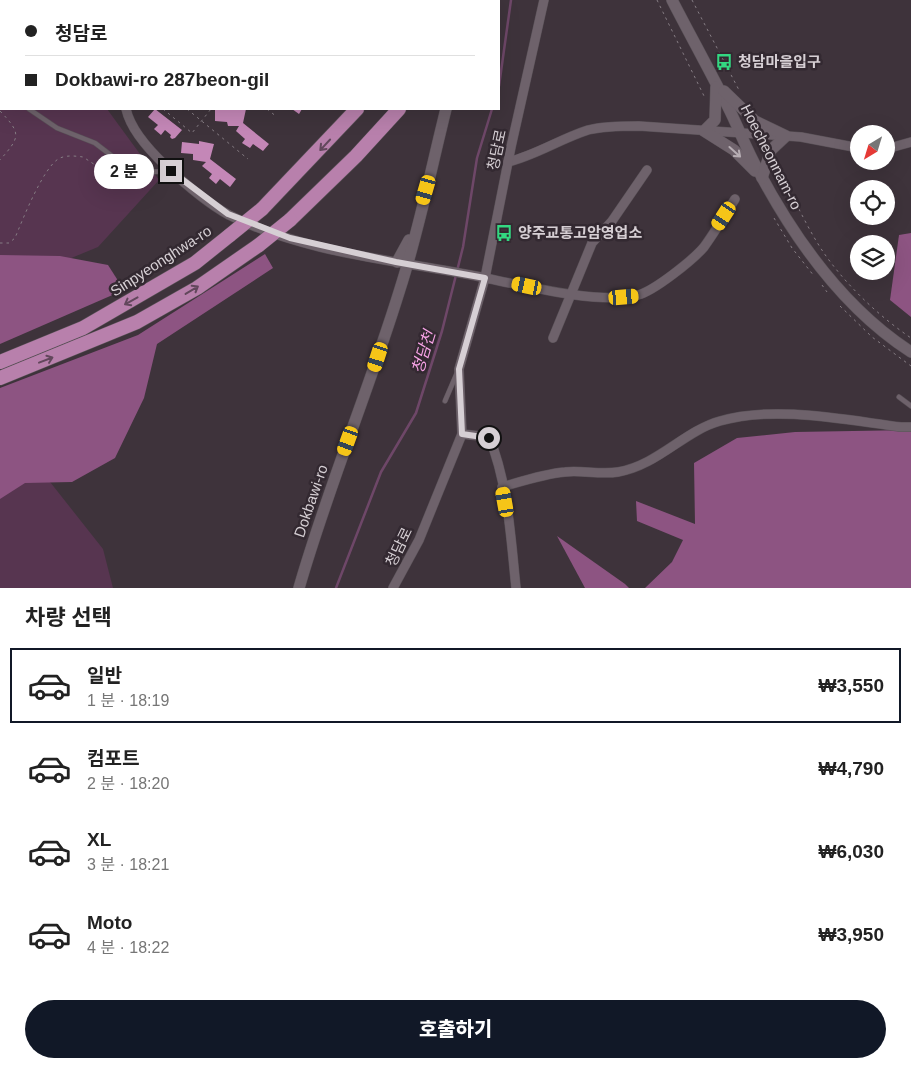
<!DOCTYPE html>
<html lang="ko">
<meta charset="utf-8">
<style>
body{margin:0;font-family:Arial,"Noto Sans KR",sans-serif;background:#f6f6f6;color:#222;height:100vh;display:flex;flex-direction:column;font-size:19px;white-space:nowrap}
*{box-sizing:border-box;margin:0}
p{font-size:16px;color:#767676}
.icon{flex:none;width:28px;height:28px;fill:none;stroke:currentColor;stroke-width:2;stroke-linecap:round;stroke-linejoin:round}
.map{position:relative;height:588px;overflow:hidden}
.panel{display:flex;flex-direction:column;background:#fff;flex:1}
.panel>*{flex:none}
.hud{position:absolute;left:0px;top:0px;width:500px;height:110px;box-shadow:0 5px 20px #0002;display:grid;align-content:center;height:110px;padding:0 25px;background:#fff}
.needle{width:32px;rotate:218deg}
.fabs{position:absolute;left:850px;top:125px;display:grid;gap:10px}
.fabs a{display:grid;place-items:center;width:45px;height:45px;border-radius:50%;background:#fff;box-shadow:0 5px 20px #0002;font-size:25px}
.end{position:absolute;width:22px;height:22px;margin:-11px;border:6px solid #d6cfd4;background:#111;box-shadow:0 0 0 2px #111}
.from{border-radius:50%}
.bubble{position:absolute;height:35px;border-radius:18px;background:#fff;box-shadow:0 5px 20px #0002;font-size:16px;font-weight:800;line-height:35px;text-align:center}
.car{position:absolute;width:15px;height:30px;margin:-15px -8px;border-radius:6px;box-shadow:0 0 4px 1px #0007;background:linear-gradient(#f5c518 24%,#345 0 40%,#f5c518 0 76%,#345 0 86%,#f5c518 0)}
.hud b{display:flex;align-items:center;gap:18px;height:48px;font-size:19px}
.hud b+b{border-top:1px solid #e0e0e0}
.hud i{width:12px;height:12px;background:#222}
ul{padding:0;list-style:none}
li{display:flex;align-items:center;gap:15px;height:75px;margin:0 10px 8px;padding:0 15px;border:2px solid transparent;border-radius:0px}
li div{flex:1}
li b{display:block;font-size:19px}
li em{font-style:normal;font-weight:800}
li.active{border-color:#111827}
li>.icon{width:45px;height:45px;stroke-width:1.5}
h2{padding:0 25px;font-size:22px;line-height:60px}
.primary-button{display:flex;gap:10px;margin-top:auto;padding:10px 25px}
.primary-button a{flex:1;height:58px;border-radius:30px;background:#111827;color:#fff;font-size:20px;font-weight:800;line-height:58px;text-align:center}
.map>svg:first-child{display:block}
</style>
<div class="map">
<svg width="911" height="588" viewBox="0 0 911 588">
<rect width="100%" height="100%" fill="#3e333b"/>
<g fill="#573550">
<path d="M0,0L4,1H1V109H107L159,180L98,247L18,280L0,275Z"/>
<path d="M0,412L9,430L103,549L113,588H0Z"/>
</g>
<g fill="#8d5482">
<path d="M911,233V317L890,300L899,235Z"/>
<path d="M265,254L273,268L157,344L144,398L115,458L72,482L25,483L0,499V388L138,335Z"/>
<path d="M0,255L60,256L108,265L124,290L0,344Z"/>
<path d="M911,430V588H645L672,562L683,540L637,521L636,501L695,524L694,463L737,438L795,432Z"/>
<path d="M557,536L625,584L629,588H585Z"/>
</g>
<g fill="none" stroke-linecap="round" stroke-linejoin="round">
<g stroke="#6e4768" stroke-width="2.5">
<path d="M499,86L511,0"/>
<path d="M336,588L381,472L416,413L442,331L463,247L477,158L492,109"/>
</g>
</g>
<g fill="#c487b7">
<path d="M155,109L182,130L175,138L172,139L170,137L171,135L165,130L161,135L154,129L158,125L148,117Z"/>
<path d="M246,109L243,123L269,144L263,151L253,144L250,148L242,143L245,139L236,131L239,126H228L227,122L215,121V110Z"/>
<path d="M292,109H302L299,114Z"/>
<path d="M199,141L214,144L210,159L236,179L230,187L220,179L216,184L209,178L212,174L202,166L206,162L193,160V154L181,153L182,142L199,144Z"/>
</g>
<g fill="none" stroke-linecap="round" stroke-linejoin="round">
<g stroke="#595157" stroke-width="5.5">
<g id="service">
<path d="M0,93L1,94"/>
<path d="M29,109L57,128L95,143L134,173L169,171"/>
<path d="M899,397L911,406"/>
<path d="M445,401L457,373"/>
</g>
</g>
<g stroke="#595157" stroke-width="10">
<g id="minor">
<path d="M132,1V0"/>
<path d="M126,109C131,131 150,151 166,166C184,183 207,203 229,215C307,254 397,260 481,277C520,285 601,305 638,295C654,291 693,260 704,247C715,232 725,215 735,199"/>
<path d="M886,149L911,142"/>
<path d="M508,162C536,155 560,139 588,130C604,126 622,126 639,126L801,137L859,148"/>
<path d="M553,338L592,243L612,221L647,170"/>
<path d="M462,434L489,437C508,482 511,540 516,588"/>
<path d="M502,487C523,481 543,474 565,472C582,470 601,475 618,472C658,465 684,431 720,421C775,405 845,420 901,427H911"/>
<path d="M393,588L419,540L462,434L459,369L485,278L511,147L544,0"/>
</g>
</g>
<g stroke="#595157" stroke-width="12">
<g id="secondary">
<path d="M672,0C690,35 709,69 727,105C738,126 746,149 758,170C795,240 843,308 911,352"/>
<path d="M716,87L715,120L704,131L734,150L755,171"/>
<path d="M724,91L755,121L786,136L771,150L762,178"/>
<path d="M397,262L409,240"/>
<path d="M299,588C328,487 369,390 400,289C419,230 431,169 446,109"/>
</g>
</g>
<g stroke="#595157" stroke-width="15">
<g id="trunk">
<path d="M428,1L429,0"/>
<path d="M456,1V0"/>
<path d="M469,1L470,0"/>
<path d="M262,209L357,109"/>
<path d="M290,220L356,156L399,109"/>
<path d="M0,362L83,328L195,263L230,235"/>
<path d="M0,378L137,322L197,288L259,245"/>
</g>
</g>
<g stroke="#867d84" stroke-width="1" stroke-dasharray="2.5 4" stroke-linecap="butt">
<path d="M212,0L214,1"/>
<path d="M295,0L296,1"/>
<path d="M374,0L376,1"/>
<path d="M657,0L705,98"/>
<path d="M692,0L740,92"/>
<path d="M298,1L299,0"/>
<path d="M385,1L386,0"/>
<path d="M163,109L192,133L211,109"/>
<path d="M187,109L248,159"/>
<path d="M267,109L277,117"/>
<path d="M0,111C22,134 20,137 0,160"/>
<path d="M777,162L782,176C796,202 809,232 826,256C849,288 879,316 911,338"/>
<path d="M774,218L792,248L814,276"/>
<path d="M0,243H9L15,238C22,221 44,165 60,158C67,155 76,156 83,157C96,165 103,173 120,169"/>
<path d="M822,285L827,292"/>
<path d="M840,306L872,337L911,366"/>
</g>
<use href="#service" stroke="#6e626b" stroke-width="4.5"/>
<use href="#minor" stroke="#6e626b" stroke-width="9"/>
<use href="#secondary" stroke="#6e626b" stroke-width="11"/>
<use href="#trunk" stroke="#b880ac" stroke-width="14"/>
<g stroke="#595157" stroke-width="15" stroke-linecap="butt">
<g id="trunk-bridge">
<path d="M230,235L262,209"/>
<path d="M259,245L290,220"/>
</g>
</g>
<use href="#trunk-bridge" stroke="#b880ac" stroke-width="14"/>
</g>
<defs><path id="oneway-shaft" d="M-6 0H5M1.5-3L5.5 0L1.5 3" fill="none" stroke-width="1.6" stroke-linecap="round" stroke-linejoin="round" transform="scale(1.25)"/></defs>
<g stroke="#62475c">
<use href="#oneway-shaft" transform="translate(325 145) rotate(133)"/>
<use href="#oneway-shaft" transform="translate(192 290) rotate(-31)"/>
<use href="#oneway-shaft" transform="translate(131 301) rotate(151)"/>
<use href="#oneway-shaft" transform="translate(46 360) rotate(-21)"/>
</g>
<use stroke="#b7aeb4" href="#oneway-shaft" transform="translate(735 152) rotate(42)"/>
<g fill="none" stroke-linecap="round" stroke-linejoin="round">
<path stroke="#d6cfd4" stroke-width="6" d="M171,171L228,214L290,238L396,262L485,278L459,369L462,434L489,438"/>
</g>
<defs>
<g id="bus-bare" transform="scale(1.35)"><path d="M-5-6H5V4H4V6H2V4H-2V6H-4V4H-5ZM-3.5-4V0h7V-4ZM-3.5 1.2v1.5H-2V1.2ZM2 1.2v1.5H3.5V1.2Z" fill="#33d881" stroke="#332931" stroke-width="2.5" paint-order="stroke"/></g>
</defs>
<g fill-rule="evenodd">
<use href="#bus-bare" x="724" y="62"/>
<use href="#bus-bare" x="504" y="233"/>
</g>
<g text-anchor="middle" stroke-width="5" stroke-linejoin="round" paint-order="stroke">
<g font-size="15" font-weight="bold" fill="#d6cfd4" stroke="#332931" text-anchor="start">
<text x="738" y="67">청담마을입구</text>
<text x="518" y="238">양주교통고암영업소</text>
</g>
<g font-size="15" fill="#d6cfd4" stroke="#332931">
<text transform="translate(497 150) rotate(-78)" y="5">청담로</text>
<text transform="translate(771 157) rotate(63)" y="5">Hoecheonnam-ro</text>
<text transform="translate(161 261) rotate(-33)" y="5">Sinpyeonghwa-ro</text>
<text transform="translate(311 501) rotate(-71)" y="5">Dokbawi-ro</text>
<text transform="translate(399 547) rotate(-64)" y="5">청담로</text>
</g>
<g font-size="16" font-style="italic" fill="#f7a3e6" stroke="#332931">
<text transform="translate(423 352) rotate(-73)" y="6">청담천</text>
</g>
</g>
</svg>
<div class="fabs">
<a><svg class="needle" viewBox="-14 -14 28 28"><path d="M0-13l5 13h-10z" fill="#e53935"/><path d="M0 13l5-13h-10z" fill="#767676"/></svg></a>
<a><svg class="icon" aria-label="locate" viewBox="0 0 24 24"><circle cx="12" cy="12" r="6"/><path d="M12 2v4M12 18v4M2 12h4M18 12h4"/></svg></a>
<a><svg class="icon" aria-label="layers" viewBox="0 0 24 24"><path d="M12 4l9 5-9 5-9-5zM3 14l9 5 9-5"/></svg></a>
</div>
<i class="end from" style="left:489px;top:438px"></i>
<i class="end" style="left:171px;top:171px"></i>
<div class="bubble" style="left:94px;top:154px;width:60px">2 분</div>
<i class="car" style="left:426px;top:190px;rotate:196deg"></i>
<i class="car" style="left:724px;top:216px;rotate:213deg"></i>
<i class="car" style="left:527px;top:286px;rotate:282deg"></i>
<i class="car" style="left:624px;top:297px;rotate:85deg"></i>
<i class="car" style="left:378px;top:357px;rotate:198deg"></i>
<i class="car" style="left:348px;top:441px;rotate:200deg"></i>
<i class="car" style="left:505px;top:502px;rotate:350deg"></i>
<div class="hud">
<b><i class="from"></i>청담로</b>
<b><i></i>Dokbawi-ro 287beon-gil</b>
</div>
</div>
<section class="panel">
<h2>차량 선택</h2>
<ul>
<li class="active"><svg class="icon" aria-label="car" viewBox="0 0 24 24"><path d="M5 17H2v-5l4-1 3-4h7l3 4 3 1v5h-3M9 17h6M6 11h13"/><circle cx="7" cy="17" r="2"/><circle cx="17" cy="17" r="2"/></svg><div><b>일반</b><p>1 분 · 18:19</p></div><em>₩3,550</em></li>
<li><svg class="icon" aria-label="car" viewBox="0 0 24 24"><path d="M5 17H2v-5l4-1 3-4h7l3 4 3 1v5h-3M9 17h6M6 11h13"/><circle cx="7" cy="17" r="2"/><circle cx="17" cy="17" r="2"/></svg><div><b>컴포트</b><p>2 분 · 18:20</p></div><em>₩4,790</em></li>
<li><svg class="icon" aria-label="car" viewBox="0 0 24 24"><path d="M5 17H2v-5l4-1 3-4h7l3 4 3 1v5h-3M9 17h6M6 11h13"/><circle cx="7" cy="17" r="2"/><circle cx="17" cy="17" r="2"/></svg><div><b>XL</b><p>3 분 · 18:21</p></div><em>₩6,030</em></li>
<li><svg class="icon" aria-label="car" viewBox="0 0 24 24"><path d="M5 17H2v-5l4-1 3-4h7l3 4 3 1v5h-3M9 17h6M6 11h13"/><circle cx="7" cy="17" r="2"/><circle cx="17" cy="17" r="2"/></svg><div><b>Moto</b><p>4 분 · 18:22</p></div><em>₩3,950</em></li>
</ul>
<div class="primary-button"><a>호출하기</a></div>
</section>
